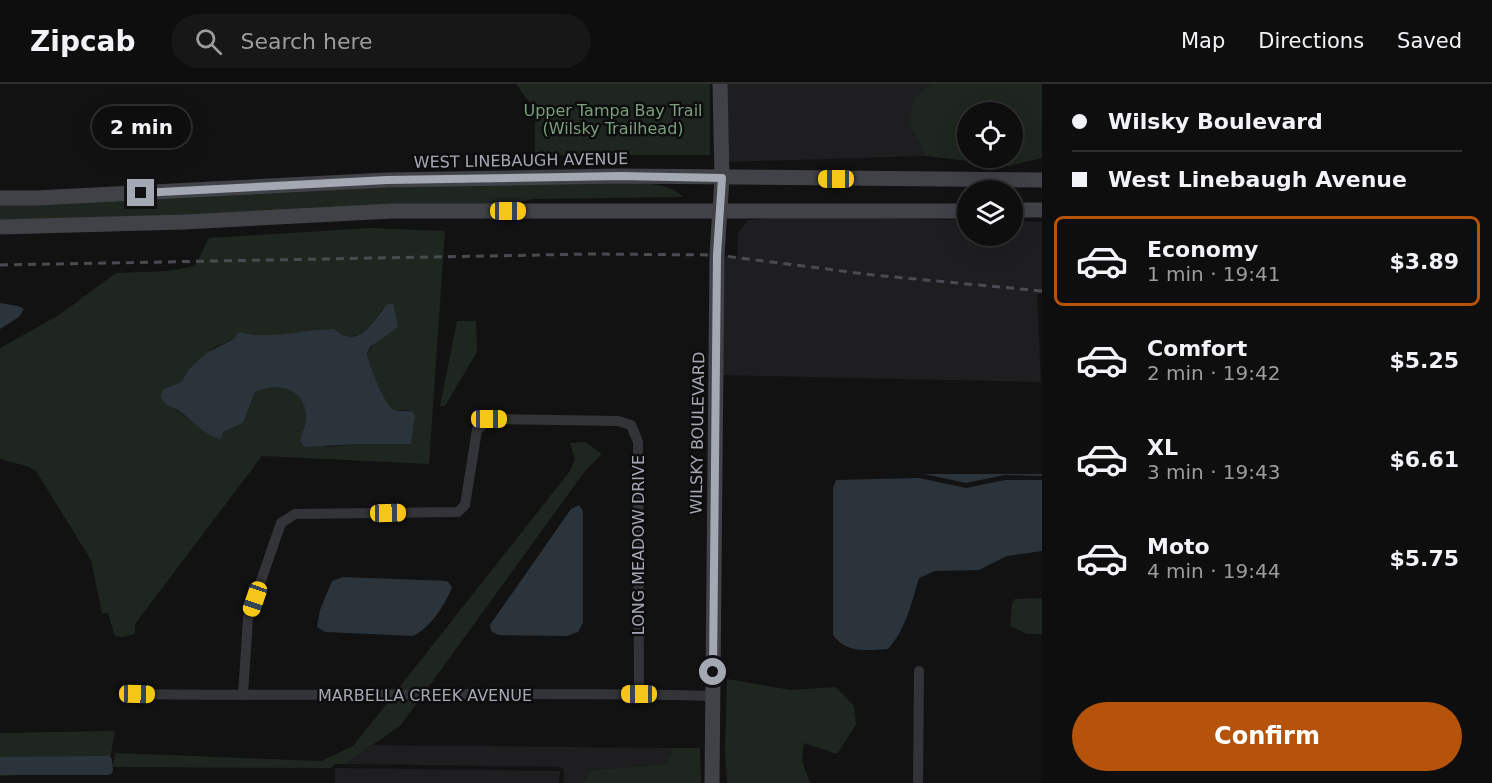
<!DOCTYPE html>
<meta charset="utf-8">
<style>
body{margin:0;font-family:"DejaVu Sans",sans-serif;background:#171717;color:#f1f3f6;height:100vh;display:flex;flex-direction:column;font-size:22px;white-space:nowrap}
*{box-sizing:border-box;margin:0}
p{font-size:20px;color:#9b9c9e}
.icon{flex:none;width:33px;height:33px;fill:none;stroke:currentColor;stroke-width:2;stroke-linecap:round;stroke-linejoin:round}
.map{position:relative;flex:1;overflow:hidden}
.details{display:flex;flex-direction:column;background:#0e0e0e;width:450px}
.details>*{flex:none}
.hud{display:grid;align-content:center;height:132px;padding:0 30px;background:#0e0e0e}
.controls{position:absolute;left:957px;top:18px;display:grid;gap:12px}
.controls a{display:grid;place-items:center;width:66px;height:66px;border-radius:50%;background:#0e0e0e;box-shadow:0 6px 24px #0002,0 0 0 2px #2e2e2e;font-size:30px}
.end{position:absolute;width:27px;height:27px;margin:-14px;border:8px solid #a3a8b3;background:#111;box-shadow:0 0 0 3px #111}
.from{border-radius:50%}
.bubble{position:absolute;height:42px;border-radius:21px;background:#0e0e0e;box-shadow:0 6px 24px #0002,0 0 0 2px #2e2e2e;font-size:20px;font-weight:700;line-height:42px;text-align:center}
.car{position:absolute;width:18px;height:36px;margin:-18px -9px;border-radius:8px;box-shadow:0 0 4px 2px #0007;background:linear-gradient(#f5c518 24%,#345 0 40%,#f5c518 0 76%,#345 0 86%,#f5c518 0)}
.hud b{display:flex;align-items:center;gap:21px;height:57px;font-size:22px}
.hud b+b{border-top:2px solid #2e2e2e}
.hud i{width:15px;height:15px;background:#f1f3f6}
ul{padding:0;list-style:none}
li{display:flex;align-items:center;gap:18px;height:90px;margin:0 12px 9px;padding:0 18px;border:3px solid transparent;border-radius:9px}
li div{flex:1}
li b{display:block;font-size:22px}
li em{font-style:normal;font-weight:700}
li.on{border-color:#b45309}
li>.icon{width:54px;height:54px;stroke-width:1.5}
.primary-button{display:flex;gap:12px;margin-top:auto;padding:12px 30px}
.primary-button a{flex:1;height:69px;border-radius:36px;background:#b45309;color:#fff;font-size:24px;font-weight:700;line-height:69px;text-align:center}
header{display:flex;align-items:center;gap:36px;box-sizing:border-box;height:84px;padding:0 30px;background:#0e0e0e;border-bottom:2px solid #2e2e2e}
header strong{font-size:28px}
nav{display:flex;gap:33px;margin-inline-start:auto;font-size:21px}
.search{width:420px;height:54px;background:#171717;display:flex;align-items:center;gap:15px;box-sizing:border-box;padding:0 21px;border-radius:33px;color:#9b9c9e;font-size:22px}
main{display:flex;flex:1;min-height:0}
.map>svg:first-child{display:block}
</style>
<header>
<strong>Zipcab</strong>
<div class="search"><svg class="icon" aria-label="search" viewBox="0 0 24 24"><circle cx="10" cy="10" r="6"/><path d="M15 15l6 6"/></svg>Search here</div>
<nav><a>Map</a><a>Directions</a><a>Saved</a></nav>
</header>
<main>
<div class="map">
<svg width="1042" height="699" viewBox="0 0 1042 699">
<rect width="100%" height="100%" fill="#121213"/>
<g fill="#1e1e20">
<path d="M725,0H931L914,14L909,39L926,72L726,78Z"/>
<path d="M792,133L967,136L968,152H1012L1013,137L1042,138V210H1037L1041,298L721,291L722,172L737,174L738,149L748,136Z"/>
<path d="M373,661L673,664L666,680L591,686L584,699H563L564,687L561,683L345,680Z"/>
<path d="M335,684L560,687L559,699H335Z"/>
</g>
<g fill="#1e261f" fill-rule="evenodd">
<path d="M516,0H710V71H535V26Z"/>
<path d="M931,0H1042V74L1009,82L926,72L909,39L914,14ZM968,28H1012V74H968Z"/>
<path d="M640,99C654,100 674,102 683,113L533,115L508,120L0,138V120L475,100Z"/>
<path d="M370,144L445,147L429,380L262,372L135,540V550L123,553L115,552L108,529H102L91,476L36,387C22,378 14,381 0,374V264L59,231L116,189L167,187L195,182L209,154ZM383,225L375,259L367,269C371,288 381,314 395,327L405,326L413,328L415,332L411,360H361L327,363L301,357C302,350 305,341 306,334C306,304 278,298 255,308L243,339L223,348L202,345L171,322L163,305L181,298L189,285L215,263L234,255L253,252H272L326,245H334C356,265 369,242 383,225Z"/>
<path d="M457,237H476L477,268L445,322H440Z"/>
<path d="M585,358L602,370L585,387L427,605H398L570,387L575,375L570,359Z"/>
<path d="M1042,514V550H1027L1010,542L1012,520L1015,515Z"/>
<path d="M727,595L791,606L836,603L854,622L856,641L837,670L804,659L802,676L810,699H727L725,665Z"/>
<path d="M419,616L400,642L345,680H335L331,684L113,683L115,669L321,677L353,662L389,617Z"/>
<path d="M115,647L108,686L0,692V649Z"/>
<path d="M673,664H700L701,699H584L591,686L666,680Z"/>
</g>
<g fill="#2b343b">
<path d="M0,219L18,222L24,225L19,233L0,245Z"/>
<path d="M393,219L398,243L370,263L367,269C369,281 384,320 394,326C399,328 407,326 413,328L415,332L411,360H361L305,363L300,357C302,350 305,342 306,334C306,304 278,298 255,308L243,339L223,348L221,355C205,352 190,334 176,325C172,323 167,322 164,318C160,314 161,310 163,305L181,298L189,285L208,268L234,255L239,248C272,257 301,245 334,245C359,267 372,237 388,220Z"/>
<path d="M924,390H1042V392L1005,391L966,399Z"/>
<path d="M919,394L966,404L1005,396H1042V467L1007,472L979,486L935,487L919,494C911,520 906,545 888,565C867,566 847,570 833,551V404L836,396Z"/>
<path d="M579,421L583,427V539L578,548L567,552L498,551L491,547L490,541L571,425Z"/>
<path d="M343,493L447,497L452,503C445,521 431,543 413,552L325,548L317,543L320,526L332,497Z"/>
</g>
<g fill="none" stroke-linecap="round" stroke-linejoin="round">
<path stroke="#2b343b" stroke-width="10" d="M0,678L107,677L108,686H0"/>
<g stroke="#333438" stroke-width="10">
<path d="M137,610C329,613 521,607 713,612"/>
<path d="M243,611L248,534L281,439L295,430L458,428L465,421L477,346L489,335L618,337L631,341L638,358L639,610"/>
<path d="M918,699L919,587"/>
</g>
<g stroke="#414248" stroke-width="15">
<path d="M0,114H36L387,96L620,92L1042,96"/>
<path d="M1012,126H1042"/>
<path d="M0,143L184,138L392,127H968"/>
<path d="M712,699L717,171L722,94L720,0"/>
</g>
<path stroke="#4a4b51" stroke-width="3" stroke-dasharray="8 6" stroke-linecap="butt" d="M0,181L593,170L717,171L873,191L1042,207"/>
</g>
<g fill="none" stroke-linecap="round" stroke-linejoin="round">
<path stroke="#a3a8b3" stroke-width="8" d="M141,109L387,96L620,92L722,94L717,171L713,588"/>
</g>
<g text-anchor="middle" stroke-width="5" stroke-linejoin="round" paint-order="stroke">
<g font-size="16" fill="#7a9e7c" stroke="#0d0d0e">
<text x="613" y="32">Upper Tampa Bay Trail<tspan x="613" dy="18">(Wilsky Trailhead)</tspan></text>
</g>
<g font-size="16" fill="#a3a8b3" stroke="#0d0d0e">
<text transform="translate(521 76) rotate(-1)" y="6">WEST LINEBAUGH AVENUE</text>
<text transform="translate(697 349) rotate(-89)" y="6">WILSKY BOULEVARD</text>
<text transform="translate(638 461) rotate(-90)" y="6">LONG MEADOW DRIVE</text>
<text x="425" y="617">MARBELLA CREEK AVENUE</text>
</g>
</g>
</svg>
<div class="controls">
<a><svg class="icon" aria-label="locate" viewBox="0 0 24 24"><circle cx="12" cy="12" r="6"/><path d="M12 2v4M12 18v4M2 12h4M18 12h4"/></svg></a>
<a><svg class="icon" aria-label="layers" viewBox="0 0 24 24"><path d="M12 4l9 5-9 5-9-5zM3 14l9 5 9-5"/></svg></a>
</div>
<i class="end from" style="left:713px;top:588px"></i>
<i class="end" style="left:141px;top:109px"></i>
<div class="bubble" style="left:92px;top:22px;width:99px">2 min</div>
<i class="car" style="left:836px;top:95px;rotate:270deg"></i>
<i class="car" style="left:508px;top:127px;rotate:90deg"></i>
<i class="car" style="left:489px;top:335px;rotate:90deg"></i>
<i class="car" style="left:388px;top:429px;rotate:89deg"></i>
<i class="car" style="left:255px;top:515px;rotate:199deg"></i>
<i class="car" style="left:137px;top:610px;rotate:91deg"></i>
<i class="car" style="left:639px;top:610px;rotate:270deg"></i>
</div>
<section class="details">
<div class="hud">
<b><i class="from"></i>Wilsky Boulevard</b>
<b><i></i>West Linebaugh Avenue</b>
</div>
<ul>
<li class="on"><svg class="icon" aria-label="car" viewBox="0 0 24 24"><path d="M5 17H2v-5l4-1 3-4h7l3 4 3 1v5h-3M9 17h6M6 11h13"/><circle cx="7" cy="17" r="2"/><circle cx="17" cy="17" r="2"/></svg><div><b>Economy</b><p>1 min · 19:41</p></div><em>$3.89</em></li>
<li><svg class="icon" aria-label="car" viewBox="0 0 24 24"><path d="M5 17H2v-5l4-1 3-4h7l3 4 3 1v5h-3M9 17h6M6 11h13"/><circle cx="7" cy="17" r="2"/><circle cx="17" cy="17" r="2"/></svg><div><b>Comfort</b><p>2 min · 19:42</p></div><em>$5.25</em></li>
<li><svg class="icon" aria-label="car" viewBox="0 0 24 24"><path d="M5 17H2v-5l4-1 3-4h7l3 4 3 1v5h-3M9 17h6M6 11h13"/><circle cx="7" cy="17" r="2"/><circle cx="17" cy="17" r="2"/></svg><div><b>XL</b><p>3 min · 19:43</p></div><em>$6.61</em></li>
<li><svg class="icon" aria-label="car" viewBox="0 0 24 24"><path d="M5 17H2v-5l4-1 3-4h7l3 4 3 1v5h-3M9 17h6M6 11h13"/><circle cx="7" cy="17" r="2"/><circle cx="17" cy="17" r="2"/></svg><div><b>Moto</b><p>4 min · 19:44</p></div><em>$5.75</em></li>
</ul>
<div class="primary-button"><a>Confirm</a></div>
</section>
</main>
